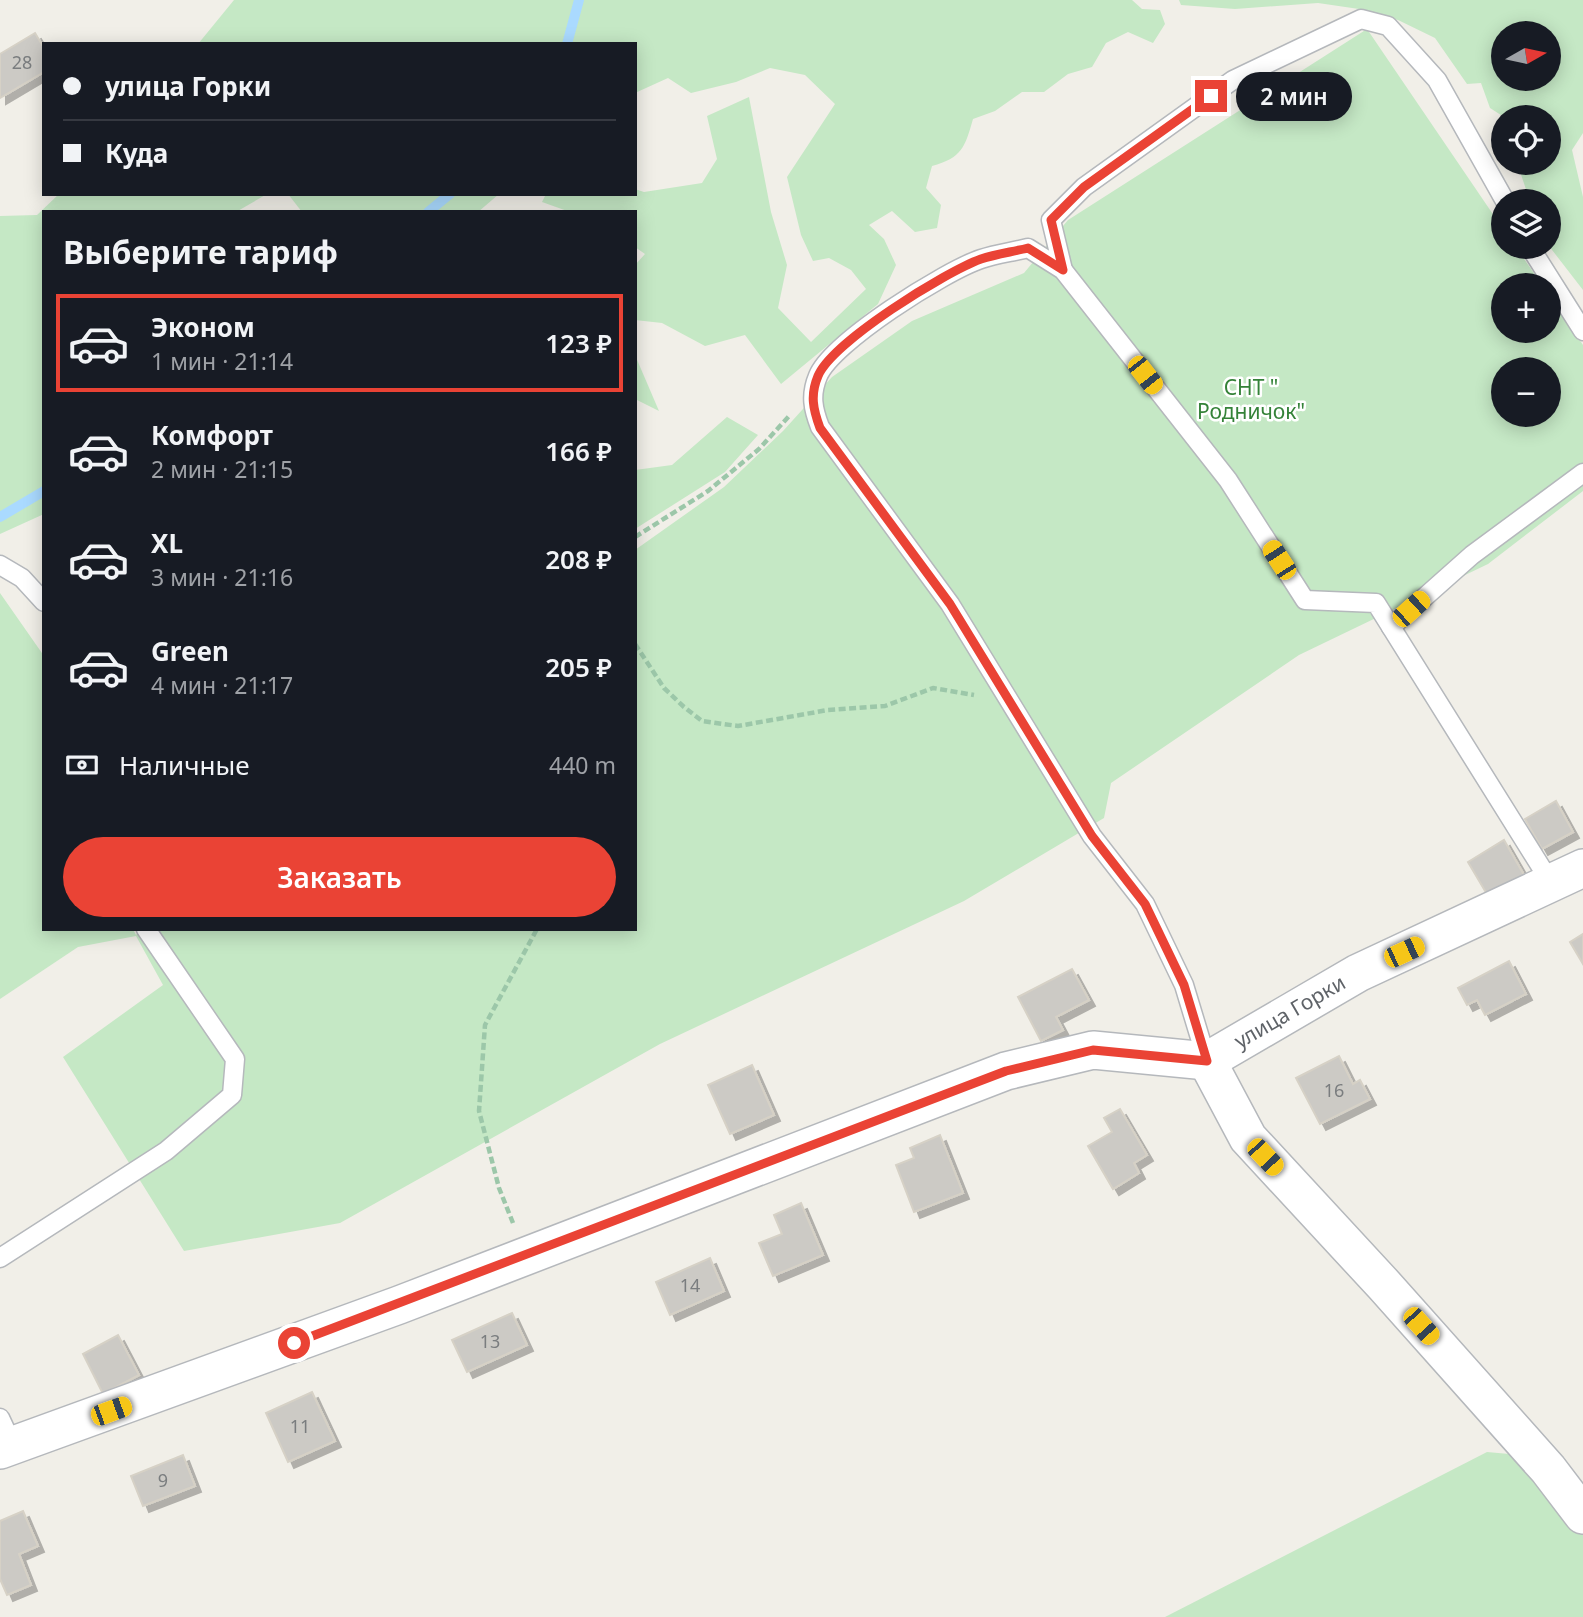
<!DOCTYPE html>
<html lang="ru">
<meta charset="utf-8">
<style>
body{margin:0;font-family:"Noto Sans",sans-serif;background:#242831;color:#f1f3f6;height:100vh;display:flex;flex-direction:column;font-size:26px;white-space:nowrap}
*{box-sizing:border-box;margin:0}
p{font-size:23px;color:#9ea1a6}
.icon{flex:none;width:38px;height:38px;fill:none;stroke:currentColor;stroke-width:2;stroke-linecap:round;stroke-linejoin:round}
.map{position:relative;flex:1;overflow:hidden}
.details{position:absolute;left:42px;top:210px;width:595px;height:721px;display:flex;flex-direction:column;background:#171b24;border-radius:0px;box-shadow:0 4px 18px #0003}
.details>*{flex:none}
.top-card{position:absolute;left:42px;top:42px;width:595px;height:154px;border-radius:0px;box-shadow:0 4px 18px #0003;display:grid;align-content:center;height:154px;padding:0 21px;background:#171b24}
.needle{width:46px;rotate:81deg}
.buttons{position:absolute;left:1491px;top:21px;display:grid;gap:14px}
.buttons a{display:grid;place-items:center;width:70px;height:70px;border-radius:50%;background:#171b24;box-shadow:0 4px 18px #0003;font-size:35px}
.end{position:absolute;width:32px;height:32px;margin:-16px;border:9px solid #ea4335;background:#fff;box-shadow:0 0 0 4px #fff}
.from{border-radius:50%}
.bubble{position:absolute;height:49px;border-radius:24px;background:#171b24;box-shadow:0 4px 18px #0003;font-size:23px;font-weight:600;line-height:49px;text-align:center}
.car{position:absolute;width:21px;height:42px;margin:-21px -10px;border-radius:9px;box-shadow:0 0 5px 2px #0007;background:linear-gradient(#f5c518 24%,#345 0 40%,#f5c518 0 76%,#345 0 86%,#f5c518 0)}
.top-card b{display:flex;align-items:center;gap:24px;height:66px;font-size:26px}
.top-card b+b{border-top:2px solid #363941}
.top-card i{width:18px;height:18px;background:#f1f3f6}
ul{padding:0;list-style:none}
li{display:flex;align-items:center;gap:21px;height:98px;margin:0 14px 10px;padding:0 7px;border:4px solid transparent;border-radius:0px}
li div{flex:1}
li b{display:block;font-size:26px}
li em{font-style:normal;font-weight:600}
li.on{border-color:#ea4335}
li>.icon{width:63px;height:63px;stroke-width:1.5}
h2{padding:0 21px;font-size:32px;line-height:84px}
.pay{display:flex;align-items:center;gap:18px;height:77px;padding:0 21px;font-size:26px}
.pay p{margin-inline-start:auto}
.button{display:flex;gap:14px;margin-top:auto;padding:14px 21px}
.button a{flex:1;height:80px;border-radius:42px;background:#ea4335;color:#fff;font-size:28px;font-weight:600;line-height:80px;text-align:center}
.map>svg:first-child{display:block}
</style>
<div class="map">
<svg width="1583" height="1617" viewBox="0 0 1583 1617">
<defs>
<filter id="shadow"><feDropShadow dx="6" dy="6" stdDeviation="0" flood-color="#0004"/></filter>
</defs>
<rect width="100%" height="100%" fill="#f1efe8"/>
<g fill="#c5e8c5" fill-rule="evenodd">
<path d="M234,0H1132L1142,9L1160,10L1165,24L1153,43L1128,32L1106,43L1092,67L1068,74L1044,92H1022L995,111L973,119C965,147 962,158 932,166L926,188L941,205L937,228L915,232L892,211L869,225L884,239L896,265L878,304L781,384L745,335L705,346L662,323L635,320V265L645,254L635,247V212H570L542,202L546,194H635V189L644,192L702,183L717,159L707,116L749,97L771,212L787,265L778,308L811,342L866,289L851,270L829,258L813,261L801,235L787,177L835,104L805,75L770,68L736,82L691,93L668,78L635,93V44H198Z"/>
<path d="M1179,0H1583V133L1572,150L1583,197V290L1549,246V201H1530L1517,163H1549V117H1504L1490,108L1481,83L1467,84L1435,38L1398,20L1359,9L1318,3L1235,9L1181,5ZM1503,33H1549V79H1503Z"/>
<path d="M1367,29L1503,229V247H1516L1542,285H1503V331H1549V295L1583,345V491L1488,564L1299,655L1111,783L1104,818L964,901L660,1044L340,1223L184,1251L63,1057L163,985L136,936L78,947L0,999V593L44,656V929H133L136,935L140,929H635V550L724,487L783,431L832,377L912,321L1024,273L1068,220ZM1503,369H1549V415H1503Z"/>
<path d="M59,194H267L236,212H44V514L0,534V216L37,215Z"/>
<path d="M288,194H499L478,212H302Z"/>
<path d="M635,355L659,411L635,399Z"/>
<path d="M727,417L758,435L725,472L635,529V470L672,465Z"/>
<path d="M1487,1452L1565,1459L1583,1486V1617H1165Z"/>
</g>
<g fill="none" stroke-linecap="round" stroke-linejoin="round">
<g stroke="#aadaff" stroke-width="10">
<path d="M567,44L579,0"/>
<path d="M428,212L450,194"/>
<path d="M0,517L44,491"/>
</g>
</g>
<g fill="#cccac5" stroke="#d6d1c6" stroke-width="2" filter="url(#shadow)">
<path d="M35,33L44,48V72L0,98V54Z"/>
<path d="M1556,801L1573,832L1542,849L1525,819Z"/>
<path d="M1504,840L1524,875L1488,896L1468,862Z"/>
<path d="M1583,934V964L1570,942Z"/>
<path d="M1509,961L1526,994L1485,1015L1477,1000L1467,1005L1458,988Z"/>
<path d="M1072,969L1089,1000L1056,1017L1063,1030L1041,1041L1018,997Z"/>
<path d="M1339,1056L1353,1084L1360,1080L1370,1099L1320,1124L1296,1078Z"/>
<path d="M752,1065L774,1115L730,1134L708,1085Z"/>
<path d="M1120,1109L1147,1155L1134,1163L1139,1173L1113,1189L1088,1146L1112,1132L1104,1118Z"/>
<path d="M940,1135L963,1193L914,1212L896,1165L914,1158L910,1148Z"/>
<path d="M801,1203L823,1255L773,1276L759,1243L782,1234L774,1215Z"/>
<path d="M710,1258L724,1291L670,1315L656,1282Z"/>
<path d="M512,1313L527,1345L467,1372L452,1340Z"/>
<path d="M118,1335L139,1375L103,1394L83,1354Z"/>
<path d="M312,1392L335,1441L288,1462L266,1413Z"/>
<path d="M183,1455L195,1486L143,1506L131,1476Z"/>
<path d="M23,1511L38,1546L19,1554L31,1585L7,1595L0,1579V1521Z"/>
</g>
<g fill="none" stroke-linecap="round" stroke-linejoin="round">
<g stroke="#b5b8bc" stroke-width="21">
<g id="service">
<path d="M1530,247L1583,331"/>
<path d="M1063,270L1051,220L1084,187L1233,80L1361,19L1388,26L1437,80L1505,201"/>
<path d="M0,565L22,578L44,602"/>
<path d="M1391,627L1472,555L1583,473"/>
<path d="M1207,1061L1184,985L1145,904L1092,836L950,604L820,427C813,409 810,395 818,376C832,342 945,271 981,259C996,254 1012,252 1028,248L1063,270L1228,480L1305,600L1376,603L1551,883"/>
<path d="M0,1258L166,1151L232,1095L235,1059L146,929"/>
<path d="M0,1418L13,1446"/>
</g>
</g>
<g stroke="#b5b8bc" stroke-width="40">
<g id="minor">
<path d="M1207,1061L1248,1138L1384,1285L1548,1469L1583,1515"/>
<path d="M0,1450L399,1305L1006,1071L1093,1050L1207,1061L1358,973L1583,868"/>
</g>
</g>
<g stroke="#9cc7a9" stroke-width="4.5" stroke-dasharray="7 3.5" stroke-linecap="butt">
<path d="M635,537L708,491L759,449L790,415"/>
<path d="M635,644L664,688L684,707L702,721L738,726L828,710L885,706L933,688L974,695"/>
<path d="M513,1223L499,1188L479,1111L485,1025L537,929"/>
</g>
<use href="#service" stroke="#fff" stroke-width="18"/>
<use href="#minor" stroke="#fff" stroke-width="37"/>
</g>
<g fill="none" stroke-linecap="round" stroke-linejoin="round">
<path stroke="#ea4335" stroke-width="9" d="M294,1343L1006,1071L1093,1050L1207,1061L1184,985L1145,904L1092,836L950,604L820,428C813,409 810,395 818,376C832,342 945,272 981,259C996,254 1012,252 1028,248L1063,270L1051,220L1084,187L1211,96"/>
</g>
<g text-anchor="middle" stroke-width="5" stroke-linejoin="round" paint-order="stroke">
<g font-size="18" fill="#7a7d7f">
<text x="22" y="69">28</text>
<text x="1334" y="1097">16</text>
<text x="690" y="1292">14</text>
<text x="490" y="1348">13</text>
<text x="300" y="1433">11</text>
<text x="163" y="1487">9</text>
</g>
<g font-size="21" fill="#348238" stroke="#fff">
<text x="1251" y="395">СНТ "<tspan x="1251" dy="24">Родничок"</tspan></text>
</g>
<g font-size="21" fill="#5f6368" stroke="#fff">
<text transform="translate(1290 1012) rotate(-30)" y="7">улица Горки</text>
</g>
</g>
</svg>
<div class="buttons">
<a><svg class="needle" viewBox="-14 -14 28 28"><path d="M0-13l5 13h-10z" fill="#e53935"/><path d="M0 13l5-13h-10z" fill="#9ea1a6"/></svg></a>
<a><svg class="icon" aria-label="locate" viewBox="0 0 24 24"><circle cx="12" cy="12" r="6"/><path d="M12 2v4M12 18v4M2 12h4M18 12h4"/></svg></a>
<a><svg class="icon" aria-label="layers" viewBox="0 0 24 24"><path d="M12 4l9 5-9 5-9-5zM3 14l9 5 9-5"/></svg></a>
<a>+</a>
<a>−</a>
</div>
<i class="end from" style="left:294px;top:1343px"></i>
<i class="end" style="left:1211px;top:96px"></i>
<div class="bubble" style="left:1236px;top:72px;width:116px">2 мин</div>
<i class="car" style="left:1145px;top:375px;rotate:142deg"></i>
<i class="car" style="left:1279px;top:560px;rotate:327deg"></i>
<i class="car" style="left:1411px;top:609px;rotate:48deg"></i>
<i class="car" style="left:1404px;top:952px;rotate:65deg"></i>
<i class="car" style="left:1265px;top:1157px;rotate:137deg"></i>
<i class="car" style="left:1421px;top:1326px;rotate:138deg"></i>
<i class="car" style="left:111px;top:1411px;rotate:70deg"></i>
<div class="top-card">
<b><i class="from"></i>улица Горки</b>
<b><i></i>Куда</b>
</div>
<section class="details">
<h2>Выберите тариф</h2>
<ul>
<li class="on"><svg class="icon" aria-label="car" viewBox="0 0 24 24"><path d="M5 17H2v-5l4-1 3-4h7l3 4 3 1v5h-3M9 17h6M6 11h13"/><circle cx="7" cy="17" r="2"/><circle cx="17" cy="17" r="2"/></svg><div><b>Эконом</b><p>1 мин · 21:14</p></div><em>123 ₽</em></li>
<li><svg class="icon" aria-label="car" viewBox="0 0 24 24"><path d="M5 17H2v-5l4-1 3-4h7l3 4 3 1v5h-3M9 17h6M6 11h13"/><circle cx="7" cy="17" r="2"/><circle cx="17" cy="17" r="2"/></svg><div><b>Комфорт</b><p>2 мин · 21:15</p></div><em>166 ₽</em></li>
<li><svg class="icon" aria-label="car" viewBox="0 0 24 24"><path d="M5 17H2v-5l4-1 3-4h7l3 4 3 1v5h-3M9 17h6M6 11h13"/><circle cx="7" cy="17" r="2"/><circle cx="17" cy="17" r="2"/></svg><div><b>XL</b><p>3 мин · 21:16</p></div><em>208 ₽</em></li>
<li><svg class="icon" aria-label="car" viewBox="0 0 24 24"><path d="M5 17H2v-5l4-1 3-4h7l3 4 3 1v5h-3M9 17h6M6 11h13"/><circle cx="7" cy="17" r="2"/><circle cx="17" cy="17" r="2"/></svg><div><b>Green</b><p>4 мин · 21:17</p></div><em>205 ₽</em></li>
</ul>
<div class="pay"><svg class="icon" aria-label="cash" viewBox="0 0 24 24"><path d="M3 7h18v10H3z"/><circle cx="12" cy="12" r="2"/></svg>Наличные<p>440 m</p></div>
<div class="button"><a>Заказать</a></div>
</section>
</div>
